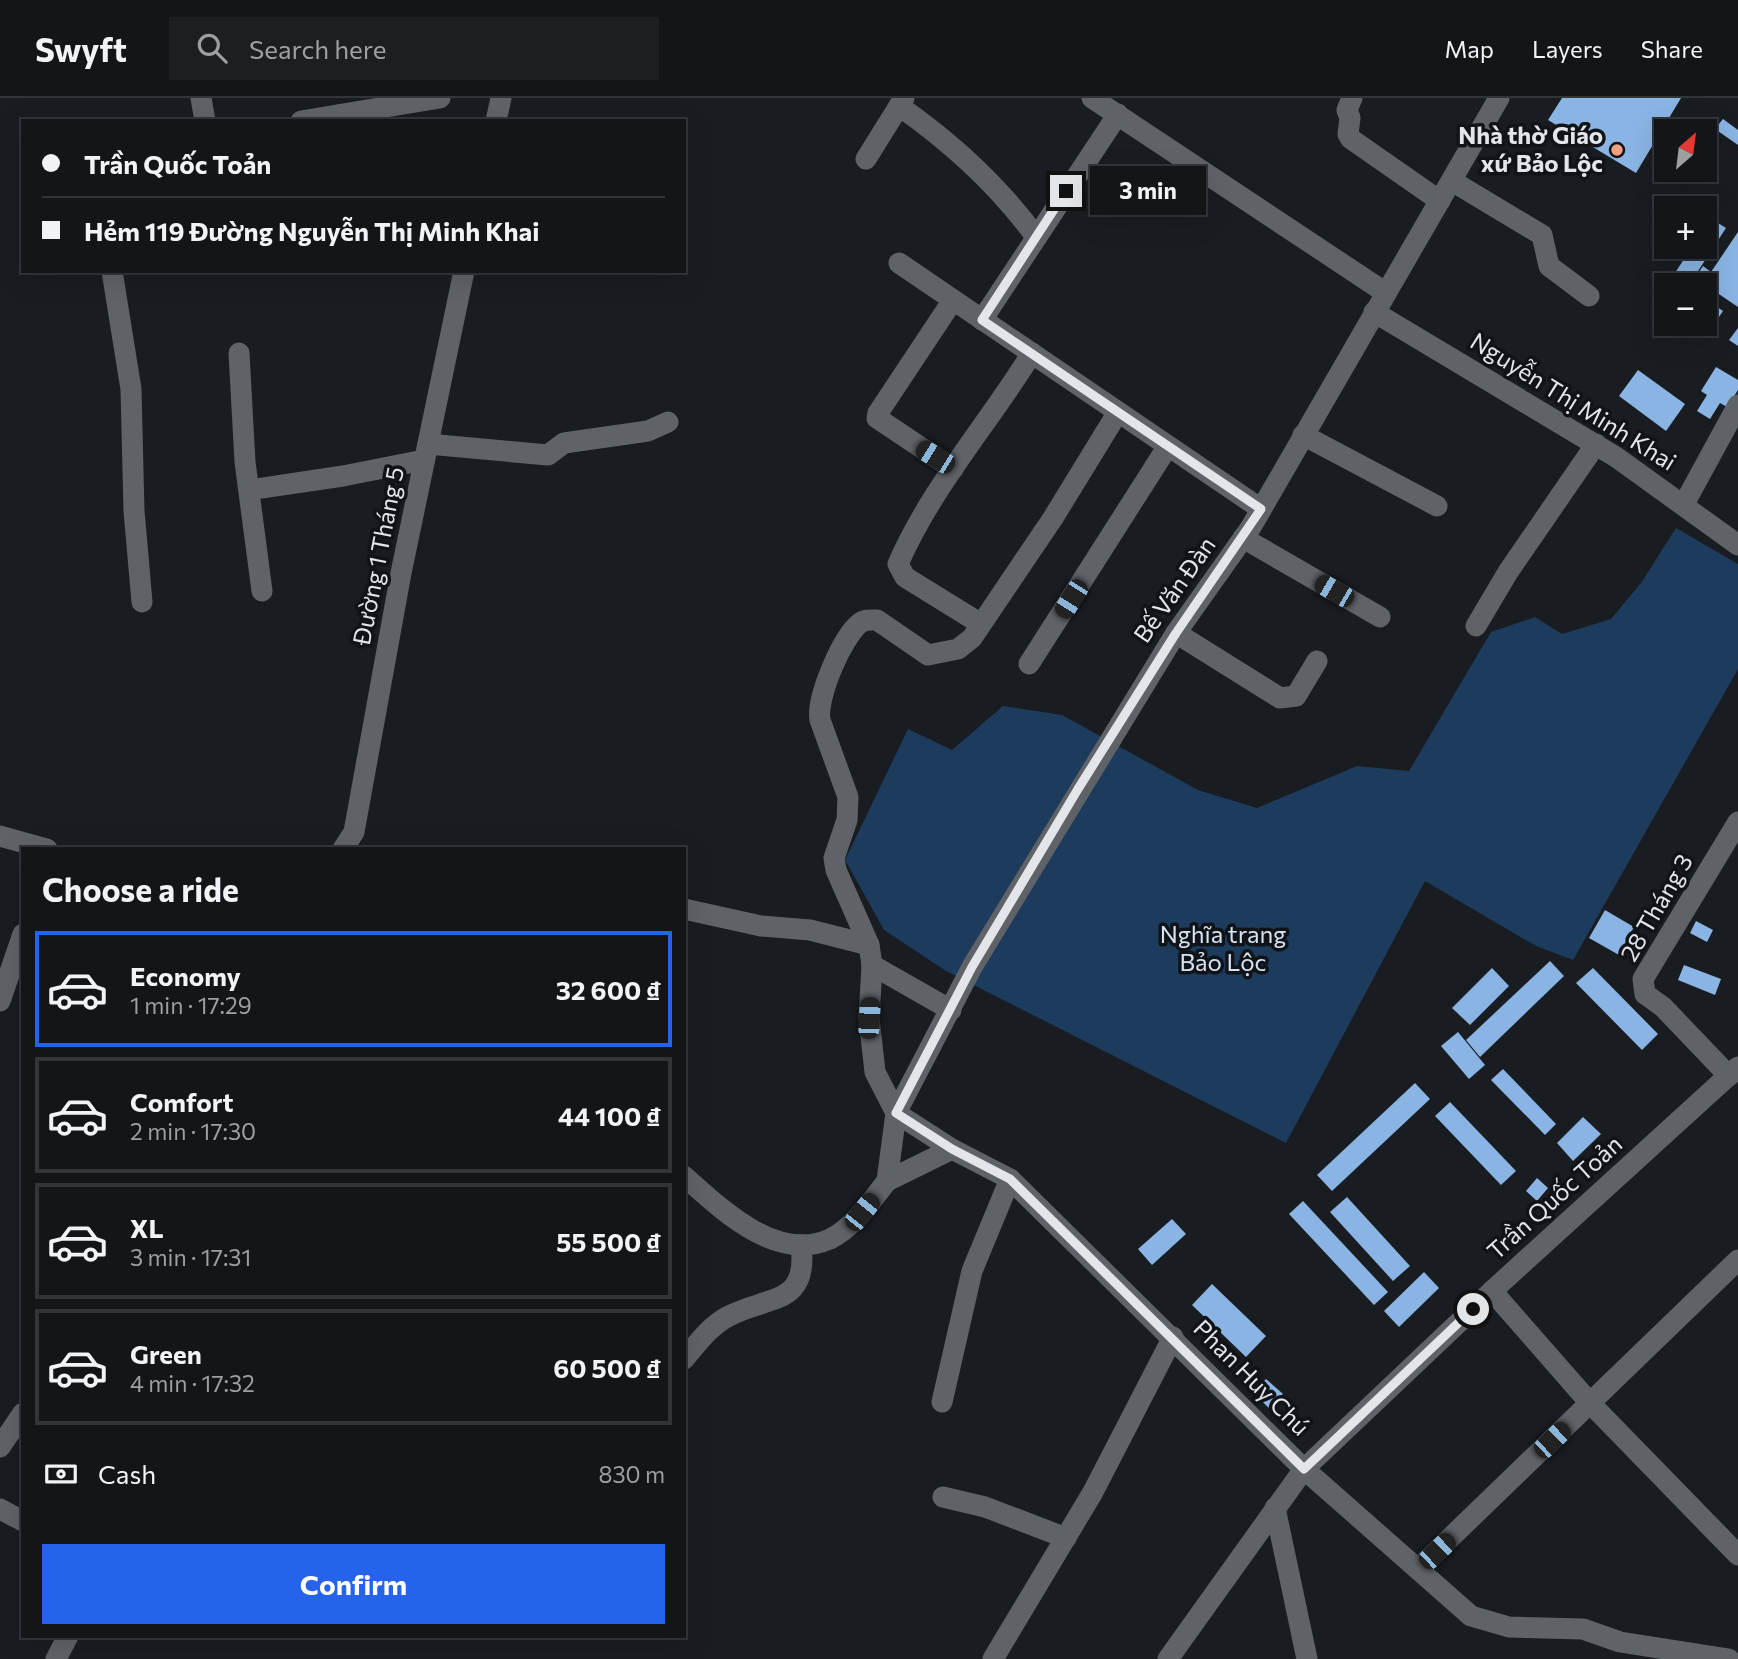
<!DOCTYPE html>
<meta charset="utf-8">
<style>
body{margin:0;font-family:Commissioner,sans-serif;background:#1c1f22;color:#f1f3f6;height:100vh;display:flex;flex-direction:column;font-size:26px;white-space:nowrap}
*{box-sizing:border-box;margin:0}
p{font-size:23px;color:#9d9fa2}
.icon{flex:none;width:38px;height:38px;fill:none;stroke:currentColor;stroke-width:2;stroke-linecap:round;stroke-linejoin:round}
.map{position:relative;flex:1;overflow:hidden}
.details{position:absolute;left:21px;top:749px;width:665px;height:791px;display:flex;flex-direction:column;background:#131619;border-radius:0px;box-shadow:0 7px 28px #0002,0 0 0 2px #323538}
.details>*{flex:none}
.hud{position:absolute;left:21px;top:21px;width:665px;height:154px;border-radius:0px;box-shadow:0 7px 28px #0002,0 0 0 2px #323538;display:grid;align-content:center;height:154px;padding:0 21px;background:#131619}
.needle{width:46px;rotate:28deg}
.tools{position:absolute;left:1654px;top:21px;display:grid;gap:14px}
.tools a{display:grid;place-items:center;width:63px;height:63px;border-radius:0px;background:#131619;box-shadow:0 7px 28px #0002,0 0 0 2px #323538;font-size:35px}
.end{position:absolute;width:32px;height:32px;margin:-16px;border:9px solid #e3e6e9;background:#111;box-shadow:0 0 0 4px #111}
.from{border-radius:50%}
.bubble{position:absolute;height:49px;border-radius:0px;background:#131619;box-shadow:0 7px 28px #0002,0 0 0 2px #323538;font-size:23px;font-weight:700;line-height:49px;text-align:center}
.car{position:absolute;width:21px;height:42px;margin:-21px -10px;border-radius:9px;box-shadow:0 0 5px 2px #0007;background:linear-gradient(#222 24%,#8ab4d8 0 40%,#222 0 76%,#8ab4d8 0 86%,#222 0)}
.hud b{display:flex;align-items:center;gap:24px;height:66px;font-size:26px}
.hud b+b{border-top:2px solid #323538}
.hud i{width:18px;height:18px;background:#f1f3f6}
ul{padding:0;list-style:none}
li{display:flex;align-items:center;gap:21px;height:116px;margin:0 14px 10px;padding:0 7px;border:4px solid #323538;border-radius:0px}
li div{flex:1}
li b{display:block;font-size:26px}
li em{font-style:normal;font-weight:700}
li.selected{border-color:#2563eb}
li>.icon{width:63px;height:63px;stroke-width:1.5}
h2{padding:0 21px;font-size:32px;line-height:84px}
.pay{display:flex;align-items:center;gap:18px;height:77px;padding:0 21px;font-size:26px}
.pay p{margin-inline-start:auto}
.primary-button{display:flex;gap:14px;margin-top:auto;padding:14px 21px}
.primary-button a{flex:1;height:80px;border-radius:0px;background:#2563eb;color:#fff;font-size:28px;font-weight:700;line-height:80px;text-align:center}
header{display:flex;align-items:center;gap:42px;box-sizing:border-box;height:98px;padding:0 35px;background:#131619;border-bottom:2px solid #323538}
header strong{font-size:33px}
nav{display:flex;gap:38px;margin-inline-start:auto;font-size:24px}
.search{width:490px;height:63px;background:#1c1f22;display:flex;align-items:center;gap:18px;box-sizing:border-box;padding:0 24px;border-radius:0px;color:#9d9fa2;font-size:26px}
.map>svg:first-child{display:block}
</style>
<header>
<strong>Swyft</strong>
<div class="search"><svg class="icon" aria-label="search" viewBox="0 0 24 24"><circle cx="10" cy="10" r="6"/><path d="M15 15l6 6"/></svg>Search here</div>
<nav><a>Map</a><a>Layers</a><a>Share</a></nav>
</header>
<div class="map">
<svg width="1738" height="1561" viewBox="0 0 1738 1561">
<rect width="100%" height="100%" fill="#191d21"/>
<path fill="#1c3b5d" d="M1676,430L1738,466V571L1573,862L1536,848L1425,783L1286,1045L946,873L884,832L845,762L908,631L952,652L1003,608L1062,617L1198,692L1257,710L1357,668L1409,673L1491,534L1535,519L1562,536L1611,521L1641,485Z"/>
<g fill="#8ab4e4">
<path d="M1562,0H1681L1636,75L1548,22Z"/>
<path d="M1723,21L1738,32V47L1715,31Z"/>
<path d="M1710,120L1726,130L1689,187H1667L1692,149H1704V129Z"/>
<path d="M1738,134V209L1695,180L1703,168L1711,174Z"/>
<path d="M1704,200L1723,213L1715,225L1704,218Z"/>
<path d="M1738,230V248L1729,242Z"/>
<path d="M1716,269L1738,282V292L1727,309L1720,305L1710,321L1697,313L1707,297L1701,293Z"/>
<path d="M1638,272L1685,306L1666,333L1619,298Z"/>
<path d="M1605,812L1634,829L1619,857L1589,840Z"/>
<path d="M1696,823L1713,832L1707,844L1690,835Z"/>
<path d="M1550,863L1564,878L1480,959L1466,942Z"/>
<path d="M1684,867L1721,881L1715,897L1678,882Z"/>
<path d="M1492,870L1509,888L1470,927L1452,910Z"/>
<path d="M1593,870L1658,936L1642,952L1576,885Z"/>
<path d="M1458,934L1485,967L1469,981L1441,948Z"/>
<path d="M1503,971L1556,1026L1545,1037L1491,982Z"/>
<path d="M1415,985L1430,1001L1332,1093L1317,1077Z"/>
<path d="M1450,1004L1516,1073L1501,1087L1435,1018Z"/>
<path d="M1583,1019L1601,1036L1573,1063L1557,1045Z"/>
<path d="M1537,1080L1548,1090L1537,1103L1526,1093Z"/>
<path d="M1347,1099L1410,1168L1393,1183L1330,1114Z"/>
<path d="M1303,1103L1388,1194L1374,1207L1289,1116Z"/>
<path d="M1172,1121L1186,1136L1152,1167L1138,1151Z"/>
<path d="M1424,1174L1439,1190L1399,1229L1384,1213Z"/>
<path d="M1212,1186L1266,1238L1246,1259L1192,1207Z"/>
<path d="M1266,1281L1283,1296L1269,1310L1253,1295Z"/>
</g>
<g fill="none" stroke-linecap="round" stroke-linejoin="round">
<g stroke="#5f6368" stroke-width="21">
<path d="M201,0L205,23"/>
<path d="M1092,0L1386,195"/>
<path d="M1352,0L1347,12L1350,20L1348,36L1351,41L1440,103"/>
<path d="M899,8C952,45 998,87 1036,139"/>
<path d="M301,23L440,0"/>
<path d="M496,23L501,0"/>
<path d="M866,61L904,0"/>
<path d="M1452,83L1542,137L1549,168L1589,198"/>
<path d="M899,165L1261,411"/>
<path d="M112,173L131,291L134,413L142,504"/>
<path d="M1374,214L1616,359L1738,447"/>
<path d="M982,222L1118,16"/>
<path d="M239,255L245,364L262,493"/>
<path d="M1118,314L1053,420L972,540L958,551L928,557L877,522C871,522 865,521 860,525C842,539 816,600 820,622L848,699L847,722L834,760L836,772L869,847L872,867L869,920L875,974L896,1015L952,1051L887,1083L896,1015L972,869L1176,535L1251,429L1499,0"/>
<path d="M1303,337L1437,408"/>
<path d="M428,346L548,357L564,345L648,333L668,324"/>
<path d="M953,371L877,320L878,315L953,202"/>
<path d="M249,392L343,378L424,362"/>
<path d="M1684,406L1738,307"/>
<path d="M1243,440L1380,519"/>
<path d="M981,526L905,479L898,466C931,390 988,326 1032,255"/>
<path d="M1476,528L1508,474L1596,346"/>
<path d="M1176,535L1280,600L1296,598L1317,563"/>
<path d="M1029,566L1168,348"/>
<path d="M0,738L47,751"/>
<path d="M343,751L354,734L401,475L464,173"/>
<path d="M684,811L761,828L810,832L869,847"/>
<path d="M872,867L951,912"/>
<path d="M0,903L23,836"/>
<path d="M1729,978L1663,909L1645,896L1643,881L1738,724"/>
<path d="M952,1051L1010,1081L1304,1371L1471,1518L1509,1529L1583,1531L1620,1544L1729,1561"/>
<path d="M684,1078C721,1111 776,1165 830,1141C853,1130 872,1102 887,1083"/>
<path d="M1492,1193L1590,1305L1738,1457"/>
<path d="M684,1261C697,1246 709,1229 727,1219C767,1197 809,1209 801,1147"/>
<path d="M942,1304L972,1173L1010,1081"/>
<path d="M0,1349L23,1315"/>
<path d="M943,1399L985,1409L1066,1440"/>
<path d="M1275,1410L1307,1561"/>
<path d="M0,1411L23,1423"/>
<path d="M1418,1471L1738,1162"/>
<path d="M56,1561L68,1538"/>
<path d="M993,1561L1093,1394L1173,1239"/>
<path d="M1168,1561L1304,1371L1492,1193L1738,969"/>
</g>
</g>
<g fill="none" stroke-linecap="round" stroke-linejoin="round">
<path stroke="#e3e6e9" stroke-width="9" d="M1066,93L982,222L1261,411L1176,535L1078,691L972,869L896,1015L952,1051L1010,1081L1304,1371L1473,1211"/>
</g>
<circle fill="#f2a080" stroke="#101317" stroke-width="2.5" cx="1617" cy="52" r="7"/>
<g text-anchor="middle" stroke-width="7" stroke-linejoin="round" paint-order="stroke">
<g font-size="24" font-weight="bold" fill="#e3e6e9" stroke="#101317" text-anchor="end">
<text x="1603" y="46">Nhà thờ Giáo<tspan x="1603" dy="28">xứ Bảo Lộc</tspan></text>
</g>
<g font-size="24" fill="#e3e6e9" stroke="#101317">
<text transform="translate(1573 304) rotate(32)" y="8">Nguyễn Thị Minh Khai</text>
<text transform="translate(379 458) rotate(-79)" y="8">Đường 1 Tháng 5</text>
<text transform="translate(1175 492) rotate(-55)" y="8">Bế Văn Đàn</text>
<text transform="translate(1657 810) rotate(-60)" y="8">28 Tháng 3</text>
<text transform="translate(1555 1100) rotate(-42)" y="8">Trần Quốc Toản</text>
<text transform="translate(1251 1280) rotate(45)" y="8">Phan Huy Chú</text>
</g>
<g font-size="24" fill="#d8e3f1" stroke="#101317">
<text x="1223" y="845">Nghĩa trang<tspan x="1223" dy="28">Bảo Lộc</tspan></text>
</g>
</g>
</svg>
<div class="tools">
<a><svg class="needle" viewBox="-14 -14 28 28"><path d="M0-13l5 13h-10z" fill="#e53935"/><path d="M0 13l5-13h-10z" fill="#9d9fa2"/></svg></a>
<a>+</a>
<a>−</a>
</div>
<i class="end from" style="left:1473px;top:1211px"></i>
<i class="end" style="left:1066px;top:93px"></i>
<div class="bubble" style="left:1090px;top:68px;width:116px">3 min</div>
<i class="car" style="left:935px;top:359px;rotate:302deg"></i>
<i class="car" style="left:1334px;top:493px;rotate:300deg"></i>
<i class="car" style="left:1071px;top:501px;rotate:212deg"></i>
<i class="car" style="left:869px;top:920px;rotate:3deg"></i>
<i class="car" style="left:862px;top:1114px;rotate:39deg"></i>
<i class="car" style="left:1552px;top:1342px;rotate:46deg"></i>
<i class="car" style="left:1437px;top:1453px;rotate:46deg"></i>
<div class="hud">
<b><i class="from"></i>Trần Quốc Toản</b>
<b><i></i>Hẻm 119 Đường Nguyễn Thị Minh Khai</b>
</div>
<section class="details">
<h2>Choose a ride</h2>
<ul>
<li class="selected"><svg class="icon" aria-label="car" viewBox="0 0 24 24"><path d="M5 17H2v-5l4-1 3-4h7l3 4 3 1v5h-3M9 17h6M6 11h13"/><circle cx="7" cy="17" r="2"/><circle cx="17" cy="17" r="2"/></svg><div><b>Economy</b><p>1 min · 17:29</p></div><em>32 600 ₫</em></li>
<li><svg class="icon" aria-label="car" viewBox="0 0 24 24"><path d="M5 17H2v-5l4-1 3-4h7l3 4 3 1v5h-3M9 17h6M6 11h13"/><circle cx="7" cy="17" r="2"/><circle cx="17" cy="17" r="2"/></svg><div><b>Comfort</b><p>2 min · 17:30</p></div><em>44 100 ₫</em></li>
<li><svg class="icon" aria-label="car" viewBox="0 0 24 24"><path d="M5 17H2v-5l4-1 3-4h7l3 4 3 1v5h-3M9 17h6M6 11h13"/><circle cx="7" cy="17" r="2"/><circle cx="17" cy="17" r="2"/></svg><div><b>XL</b><p>3 min · 17:31</p></div><em>55 500 ₫</em></li>
<li><svg class="icon" aria-label="car" viewBox="0 0 24 24"><path d="M5 17H2v-5l4-1 3-4h7l3 4 3 1v5h-3M9 17h6M6 11h13"/><circle cx="7" cy="17" r="2"/><circle cx="17" cy="17" r="2"/></svg><div><b>Green</b><p>4 min · 17:32</p></div><em>60 500 ₫</em></li>
</ul>
<div class="pay"><svg class="icon" aria-label="cash" viewBox="0 0 24 24"><path d="M3 7h18v10H3z"/><circle cx="12" cy="12" r="2"/></svg>Cash<p>830 m</p></div>
<div class="primary-button"><a>Confirm</a></div>
</section>
</div>
